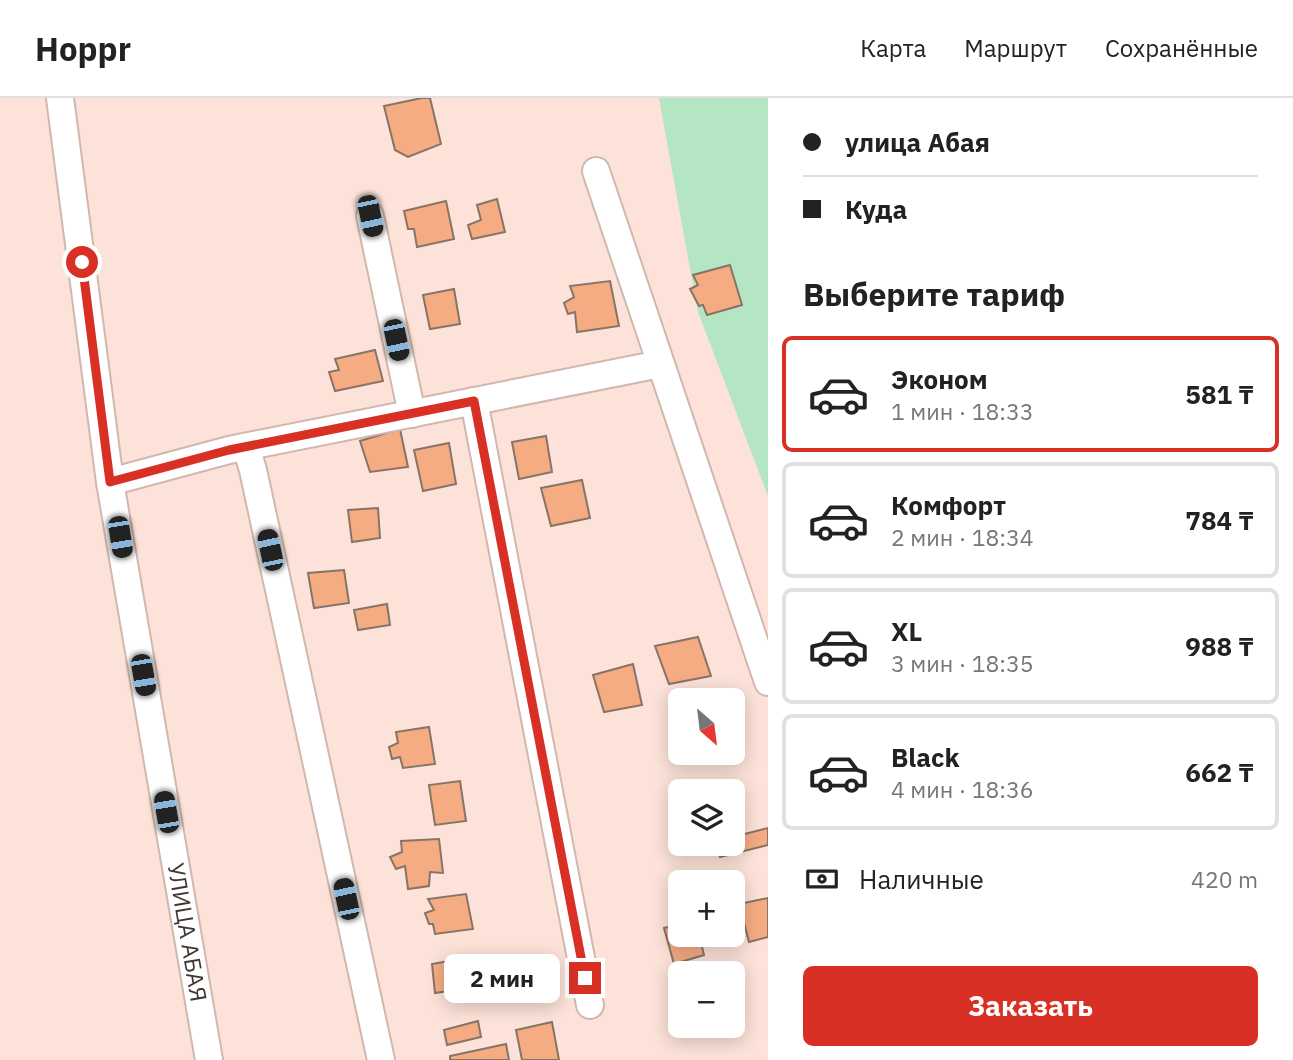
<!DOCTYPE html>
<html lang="ru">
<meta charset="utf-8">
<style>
body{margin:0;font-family:"IBM Plex Sans",sans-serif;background:#f6f6f6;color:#222;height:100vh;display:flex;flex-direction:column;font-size:26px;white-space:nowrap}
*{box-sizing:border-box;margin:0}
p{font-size:23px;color:#767676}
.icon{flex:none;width:38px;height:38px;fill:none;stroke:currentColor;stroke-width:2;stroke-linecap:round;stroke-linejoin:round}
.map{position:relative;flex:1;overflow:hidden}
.side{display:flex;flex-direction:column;background:#fff;width:525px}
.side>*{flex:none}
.hud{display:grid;align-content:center;height:154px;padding:0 35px;background:#fff}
.needle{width:46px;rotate:152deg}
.controls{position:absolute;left:668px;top:590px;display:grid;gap:14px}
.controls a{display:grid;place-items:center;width:77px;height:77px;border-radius:10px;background:#fff;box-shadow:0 4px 18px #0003;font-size:35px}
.end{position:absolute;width:32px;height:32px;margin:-16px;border:9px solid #d93025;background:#fff;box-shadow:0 0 0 4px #fff}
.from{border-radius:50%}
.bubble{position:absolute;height:49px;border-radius:10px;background:#fff;box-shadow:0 4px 18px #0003;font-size:23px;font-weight:800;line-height:49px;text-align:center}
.car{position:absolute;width:21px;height:42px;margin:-21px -10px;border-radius:9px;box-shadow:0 0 5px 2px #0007;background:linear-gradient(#222 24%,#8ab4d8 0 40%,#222 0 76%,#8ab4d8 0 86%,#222 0)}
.hud b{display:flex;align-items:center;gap:24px;height:66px;font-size:26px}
.hud b+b{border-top:2px solid #e0e0e0}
.hud i{width:18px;height:18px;background:#222}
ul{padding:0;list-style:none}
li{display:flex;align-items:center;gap:21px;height:116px;margin:0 14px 10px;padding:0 21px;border:4px solid #e0e0e0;border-radius:10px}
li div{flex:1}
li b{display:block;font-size:26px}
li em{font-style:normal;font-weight:800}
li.on{border-color:#d93025}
li>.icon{width:63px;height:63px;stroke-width:1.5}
h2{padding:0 35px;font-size:32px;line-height:84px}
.pay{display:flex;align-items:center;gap:18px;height:77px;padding:0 35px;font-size:26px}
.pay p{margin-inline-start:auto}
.button{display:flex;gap:14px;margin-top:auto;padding:14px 35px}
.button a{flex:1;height:80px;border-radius:10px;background:#d93025;color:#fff;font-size:28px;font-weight:800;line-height:80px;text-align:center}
header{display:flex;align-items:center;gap:42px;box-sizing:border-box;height:98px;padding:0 35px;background:#fff;border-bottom:2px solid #e0e0e0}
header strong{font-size:33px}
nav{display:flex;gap:38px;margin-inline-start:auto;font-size:24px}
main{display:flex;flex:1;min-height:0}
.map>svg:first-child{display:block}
</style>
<header>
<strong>Hoppr</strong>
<nav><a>Карта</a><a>Маршрут</a><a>Сохранённые</a></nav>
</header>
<main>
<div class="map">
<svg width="768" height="962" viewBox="0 0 768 962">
<rect width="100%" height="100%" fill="#fce2d8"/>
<path fill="#b5e6c3" d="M659,0H768V398L698,214Z"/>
<g fill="#f6ac83" stroke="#887367" stroke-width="2">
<path d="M422,0H430L441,46L408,59L395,52L384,8Z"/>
<path d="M497,101L505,134L472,141L468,127L481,122L477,107Z"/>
<path d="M446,103L454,141L417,149L414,131H408L404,113Z"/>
<path d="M730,167L742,207L707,217L703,207L699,208L690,191L698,187L693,177Z"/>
<path d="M610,183L619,228L577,234L575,214L568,216L564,205L574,199L570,188Z"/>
<path d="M454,191L460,226L430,231L423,197Z"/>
<path d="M375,252L383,283L335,293L329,274L339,272L335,261Z"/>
<path d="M400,331L408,369L370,374L360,343Z"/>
<path d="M546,338L552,374L519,381L512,344Z"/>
<path d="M449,345L456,386L423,393L414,352Z"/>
<path d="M582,382L590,420L551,428L541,390Z"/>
<path d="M378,410L380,440L352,444L348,412Z"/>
<path d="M344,472L349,505L314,510L308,475Z"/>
<path d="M387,506L390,527L358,532L354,512Z"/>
<path d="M698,539L711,578L669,586L655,548Z"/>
<path d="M633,566L642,607L604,614L593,577Z"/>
<path d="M429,629L435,666L403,670L400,659L392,661L389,649L398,645L396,634Z"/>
<path d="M460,683L466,723L435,727L429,687Z"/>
<path d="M768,730V747L720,759L717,746H733V739Z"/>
<path d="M439,741L443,775L430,774L429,788L408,791L405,768L396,771L390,759L402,754L401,743Z"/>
<path d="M466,796L473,831L435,836L433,826H429L425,815L434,812L428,801Z"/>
<path d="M768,800V839L749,844L739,806Z"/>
<path d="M681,826V836H699L704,857L674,866L664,830Z"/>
<path d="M460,861L462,891L435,895L432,866Z"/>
<path d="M478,923L481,939L447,947L444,932Z"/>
<path d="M552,924L559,962H522L516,932Z"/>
<path d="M506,946L509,962H450V958Z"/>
</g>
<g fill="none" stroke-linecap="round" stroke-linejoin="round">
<g stroke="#d1b7ad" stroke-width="30">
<g id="minor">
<path id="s1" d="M60,0L110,384L209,962"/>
<path d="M596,73L768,584"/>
<path d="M370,118L412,316"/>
<path d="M474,303L590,907"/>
<path d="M246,349L253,372L381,962"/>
<path d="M110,384L229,352L660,266"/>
</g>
</g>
<use href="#minor" stroke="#fff" stroke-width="26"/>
</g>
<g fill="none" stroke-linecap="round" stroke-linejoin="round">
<path stroke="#d93025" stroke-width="9" d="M82,164L110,384L229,352L474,303L585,880"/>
</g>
<g text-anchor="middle" stroke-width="5" stroke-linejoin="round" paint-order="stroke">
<g font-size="23" fill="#403632" stroke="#fce2d8">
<text dy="8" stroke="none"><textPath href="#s1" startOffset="844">УЛИЦА АБАЯ</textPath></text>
</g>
</g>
</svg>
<div class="controls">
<a><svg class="needle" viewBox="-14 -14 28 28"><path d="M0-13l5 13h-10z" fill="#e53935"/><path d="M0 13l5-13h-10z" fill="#767676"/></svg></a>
<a><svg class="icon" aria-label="layers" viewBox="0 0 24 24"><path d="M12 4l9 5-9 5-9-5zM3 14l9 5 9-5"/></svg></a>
<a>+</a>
<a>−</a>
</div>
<i class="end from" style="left:82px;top:164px"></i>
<i class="end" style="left:585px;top:880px"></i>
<div class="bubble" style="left:444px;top:856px;width:116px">2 мин</div>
<i class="car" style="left:370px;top:118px;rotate:168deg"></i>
<i class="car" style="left:396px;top:242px;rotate:168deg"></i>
<i class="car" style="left:120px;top:439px;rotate:171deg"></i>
<i class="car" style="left:270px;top:452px;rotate:348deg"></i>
<i class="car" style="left:143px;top:577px;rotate:170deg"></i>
<i class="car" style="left:166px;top:714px;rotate:350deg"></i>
<i class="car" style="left:346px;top:801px;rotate:348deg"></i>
</div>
<section class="side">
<div class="hud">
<b><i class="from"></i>улица Абая</b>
<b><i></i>Куда</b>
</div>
<h2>Выберите тариф</h2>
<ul>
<li class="on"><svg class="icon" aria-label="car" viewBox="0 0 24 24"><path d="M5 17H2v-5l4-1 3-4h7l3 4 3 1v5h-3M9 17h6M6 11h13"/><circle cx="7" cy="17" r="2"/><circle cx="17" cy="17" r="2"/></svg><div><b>Эконом</b><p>1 мин · 18:33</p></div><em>581 ₸</em></li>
<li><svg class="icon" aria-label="car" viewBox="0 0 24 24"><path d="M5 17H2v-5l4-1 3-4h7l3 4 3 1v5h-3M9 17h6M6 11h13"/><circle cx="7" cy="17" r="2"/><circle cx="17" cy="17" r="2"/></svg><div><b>Комфорт</b><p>2 мин · 18:34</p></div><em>784 ₸</em></li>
<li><svg class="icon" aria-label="car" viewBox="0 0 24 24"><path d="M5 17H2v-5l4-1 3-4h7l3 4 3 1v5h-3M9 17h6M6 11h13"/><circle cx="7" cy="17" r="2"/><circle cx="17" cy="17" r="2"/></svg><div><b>XL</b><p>3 мин · 18:35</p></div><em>988 ₸</em></li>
<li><svg class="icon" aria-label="car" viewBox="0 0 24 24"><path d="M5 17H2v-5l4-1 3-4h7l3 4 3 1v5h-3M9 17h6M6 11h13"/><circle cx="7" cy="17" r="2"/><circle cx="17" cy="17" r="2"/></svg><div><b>Black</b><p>4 мин · 18:36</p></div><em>662 ₸</em></li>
</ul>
<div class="pay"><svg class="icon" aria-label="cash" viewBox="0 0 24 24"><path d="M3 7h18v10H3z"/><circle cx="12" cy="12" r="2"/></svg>Наличные<p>420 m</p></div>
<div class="button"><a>Заказать</a></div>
</section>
</main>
